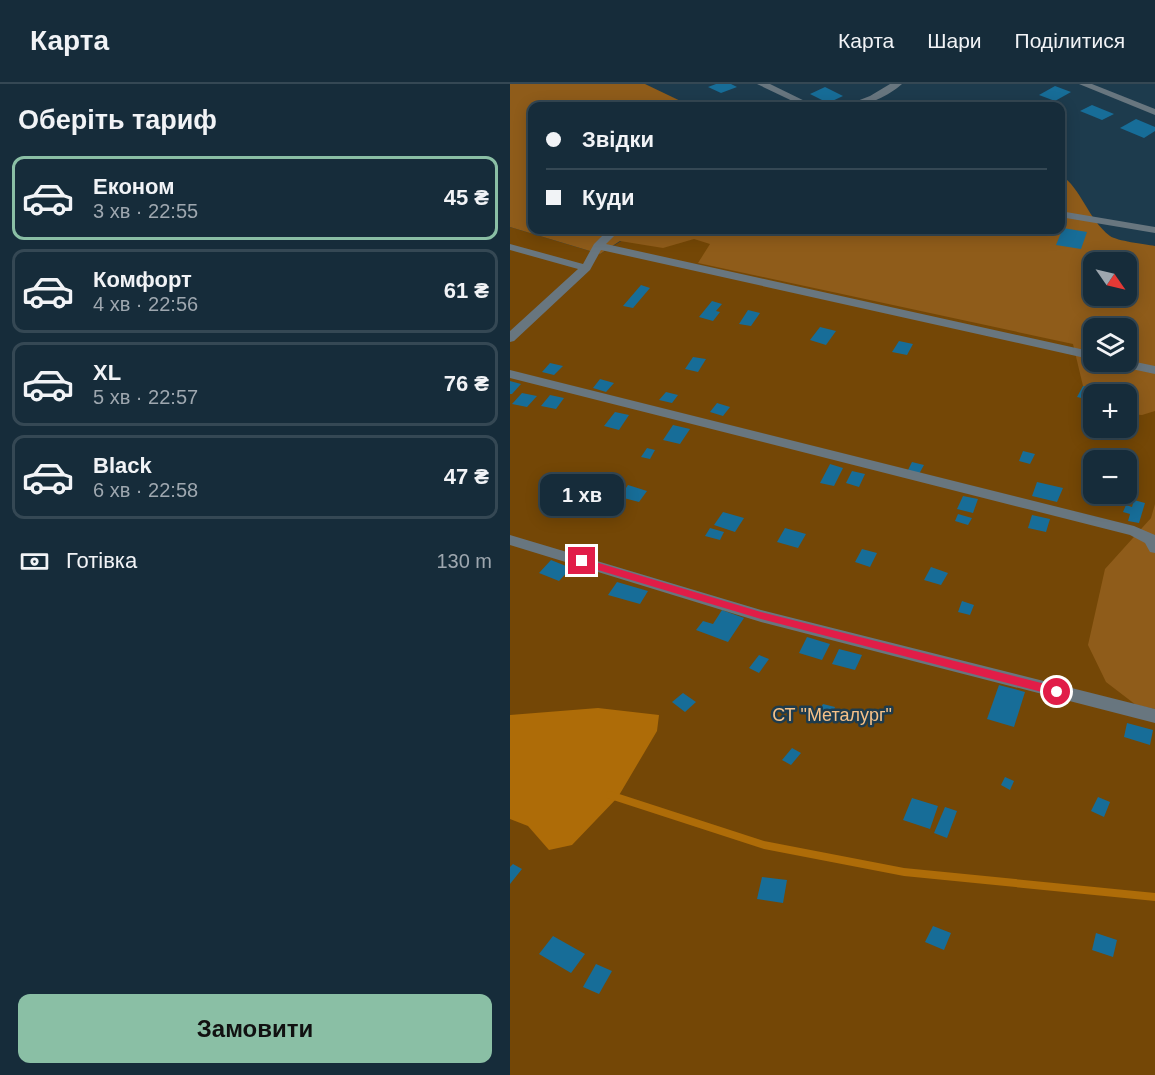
<!DOCTYPE html>
<html lang="uk">
<meta charset="utf-8">
<style>
body{margin:0;font-family:Arial,sans-serif;background:#233845;color:#f1f3f6;height:100vh;display:flex;flex-direction:column;font-size:22px;white-space:nowrap}
*{box-sizing:border-box;margin:0}
p{font-size:20px;color:#9ea7af}
.icon{flex:none;width:33px;height:33px;fill:none;stroke:currentColor;stroke-width:2;stroke-linecap:round;stroke-linejoin:round}
.map{position:relative;flex:1;overflow:hidden}
.sheet{display:flex;flex-direction:column;background:#162c3a;width:510px}
.sheet>*{flex:none}
.banner{position:absolute;left:18px;top:18px;width:537px;height:132px;border-radius:12px;box-shadow:0 3px 15px #0003,0 0 0 2px #354854;display:grid;align-content:center;height:132px;padding:0 18px;background:#162c3a}
.needle{width:39px;rotate:124deg}
.tools{position:absolute;left:573px;top:168px;display:grid;gap:12px}
.tools a{display:grid;place-items:center;width:54px;height:54px;border-radius:12px;background:#162c3a;box-shadow:0 3px 15px #0003,0 0 0 2px #354854;font-size:30px}
.end{position:absolute;width:27px;height:27px;margin:-14px;border:8px solid #e11d48;background:#fff;box-shadow:0 0 0 3px #fff}
.from{border-radius:50%}
.bubble{position:absolute;height:42px;border-radius:12px;background:#162c3a;box-shadow:0 3px 15px #0003,0 0 0 2px #354854;font-size:20px;font-weight:700;line-height:42px;text-align:center}
.banner b{display:flex;align-items:center;gap:21px;height:57px;font-size:22px}
.banner b+b{border-top:2px solid #354854}
.banner i{width:15px;height:15px;background:#f1f3f6}
ul{padding:0;list-style:none}
li{display:flex;align-items:center;gap:18px;height:84px;margin:0 12px 9px;padding:0 6px;border:3px solid #354854;border-radius:12px}
li div{flex:1}
li b{display:block;font-size:22px}
li em{font-style:normal;font-weight:700}
li.current{border-color:#8abfa5}
li>.icon{width:54px;height:54px;stroke-width:1.5}
h2{padding:0 18px;font-size:27px;line-height:72px}
.pay{display:flex;align-items:center;gap:15px;height:66px;padding:0 18px;font-size:22px}
.pay p{margin-inline-start:auto}
.cta{display:flex;gap:12px;margin-top:auto;padding:12px 18px}
.cta a{flex:1;height:69px;border-radius:12px;background:#8abfa5;color:#111;font-size:24px;font-weight:700;line-height:69px;text-align:center}
header{display:flex;align-items:center;gap:36px;box-sizing:border-box;height:84px;padding:0 30px;background:#162c3a;border-bottom:2px solid #354854}
header strong{font-size:28px}
nav{display:flex;gap:33px;margin-inline-start:auto;font-size:21px}
main{display:flex;flex:1;min-height:0}
.map>svg:first-child{display:block}
</style>
<header>
<strong>Карта</strong>
<nav><a>Карта</a><a>Шари</a><a>Поділитися</a></nav>
</header>
<main>
<section class="sheet">
<h2>Оберіть тариф</h2>
<ul>
<li class="current"><svg class="icon" aria-label="car" viewBox="0 0 24 24"><path d="M5 17H2v-5l4-1 3-4h7l3 4 3 1v5h-3M9 17h6M6 11h13"/><circle cx="7" cy="17" r="2"/><circle cx="17" cy="17" r="2"/></svg><div><b>Економ</b><p>3 хв · 22:55</p></div><em>45 ₴</em></li>
<li><svg class="icon" aria-label="car" viewBox="0 0 24 24"><path d="M5 17H2v-5l4-1 3-4h7l3 4 3 1v5h-3M9 17h6M6 11h13"/><circle cx="7" cy="17" r="2"/><circle cx="17" cy="17" r="2"/></svg><div><b>Комфорт</b><p>4 хв · 22:56</p></div><em>61 ₴</em></li>
<li><svg class="icon" aria-label="car" viewBox="0 0 24 24"><path d="M5 17H2v-5l4-1 3-4h7l3 4 3 1v5h-3M9 17h6M6 11h13"/><circle cx="7" cy="17" r="2"/><circle cx="17" cy="17" r="2"/></svg><div><b>XL</b><p>5 хв · 22:57</p></div><em>76 ₴</em></li>
<li><svg class="icon" aria-label="car" viewBox="0 0 24 24"><path d="M5 17H2v-5l4-1 3-4h7l3 4 3 1v5h-3M9 17h6M6 11h13"/><circle cx="7" cy="17" r="2"/><circle cx="17" cy="17" r="2"/></svg><div><b>Black</b><p>6 хв · 22:58</p></div><em>47 ₴</em></li>
</ul>
<div class="pay"><svg class="icon" aria-label="cash" viewBox="0 0 24 24"><path d="M3 7h18v10H3z"/><circle cx="12" cy="12" r="2"/></svg>Готівка<p>130 m</p></div>
<div class="cta"><a>Замовити</a></div>
</section>
<div class="map">
<svg width="645" height="991" viewBox="0 0 645 991">
<rect width="100%" height="100%" fill="#1d3b4d"/>
<path fill="#744706" fill-rule="evenodd" d="M0,143L90,170L129,146H325L645,238V991H0ZM584,244H616V278H584ZM584,310H616V344H584ZM584,376H616V410H584Z"/>
<g fill="#8f5c1a" fill-rule="evenodd">
<path d="M0,0H135L181,22H22V146H550L551,91C571,104 578,135 600,152C607,157 634,160 645,162V327L632,331L617,330L616,310H592L589,306L573,302L563,260L188,179L200,160L184,155L153,164L110,157L90,170L0,143ZM584,178H616V212H584ZM584,244H616V278H584Z"/>
<path d="M645,420V625L626,621L596,598L578,561L595,485L641,434Z"/>
</g>
<path fill="#ae6c08" d="M88,624L149,631L147,647L108,713L62,761L39,766L18,742L0,735V631Z"/>
<g fill="none" stroke-linecap="round" stroke-linejoin="round">
<path fill="#ae6c08" fill-rule="evenodd" d="M100,707L254,757L394,784L645,809V817L394,792L254,765L97,714L96,711L97,708Z"/>
</g>
<g fill="#176d98">
<path d="M206,0H221L227,3L211,9L198,3Z"/>
<path d="M545,2L561,8L545,17L529,11Z"/>
<path d="M315,3L333,12L318,19L300,10Z"/>
<path d="M582,21L604,30L592,36L570,27Z"/>
<path d="M626,35L645,43V47L634,54L610,44Z"/>
<path d="M553,144L577,148L571,165L546,161Z"/>
<path d="M131,201L140,204L123,224L113,222Z"/>
<path d="M202,217L212,220L206,227L210,228L203,237L189,233Z"/>
<path d="M238,226L250,229L241,242L229,240Z"/>
<path d="M576,240L593,243L584,244V259L571,257Z"/>
<path d="M310,243L326,247L316,261L300,256Z"/>
<path d="M389,257L403,260L397,271L382,268Z"/>
<path d="M183,273L196,275L188,288L175,285Z"/>
<path d="M40,279L53,282L44,291L32,288Z"/>
<path d="M90,295L104,299L96,308L83,304Z"/>
<path d="M0,297L11,300L2,310H0Z"/>
<path d="M573,302L589,306L588,310H584V317L567,313Z"/>
<path d="M156,308L168,311L162,319L149,316Z"/>
<path d="M12,309L27,312L17,323L2,320Z"/>
<path d="M40,311L54,314L46,325L31,322Z"/>
<path d="M207,319L220,323L213,332L200,328Z"/>
<path d="M105,328L119,331L109,346L94,342Z"/>
<path d="M163,341L180,345L170,360L153,356Z"/>
<path d="M137,364L145,366L140,375L131,373Z"/>
<path d="M513,367L525,370L520,380L509,377Z"/>
<path d="M402,378L414,381L409,390L397,388Z"/>
<path d="M320,380L333,384L324,402L310,399Z"/>
<path d="M342,387L355,390L349,403L336,399Z"/>
<path d="M527,398L553,404L547,418L522,412Z"/>
<path d="M118,401L137,407L129,418L110,413Z"/>
<path d="M453,412L468,415L463,429L447,425Z"/>
<path d="M624,416L635,419L629,439L618,437L620,430L613,428L616,421L622,423Z"/>
<path d="M213,428L234,434L225,448L204,441Z"/>
<path d="M448,430L462,434L458,441L445,437Z"/>
<path d="M522,431L540,435L536,448L518,444Z"/>
<path d="M200,444L214,448L210,456L195,452Z"/>
<path d="M275,444L296,450L288,464L267,458Z"/>
<path d="M352,465L367,469L360,483L345,478Z"/>
<path d="M41,476L61,484L49,497L29,489Z"/>
<path d="M421,483L438,489L431,501L414,496Z"/>
<path d="M107,498L138,507L130,520L98,511Z"/>
<path d="M452,517L464,521L460,531L448,528Z"/>
<path d="M212,526L234,534L218,558L186,546L193,537L203,540Z"/>
<path d="M297,553L320,560L312,576L289,569Z"/>
<path d="M329,565L352,571L345,586L322,580Z"/>
<path d="M249,571L259,575L249,589L239,584Z"/>
<path d="M489,601L515,608L504,643L477,635Z"/>
<path d="M173,609L186,618L175,628L162,618Z"/>
<path d="M313,620L325,623L321,633L308,629Z"/>
<path d="M617,639L643,646L640,661L614,653Z"/>
<path d="M282,664L291,669L281,681L272,676Z"/>
<path d="M495,693L504,697L500,706L491,701Z"/>
<path d="M588,713L600,718L594,733L581,727Z"/>
<path d="M402,714L428,722L420,745L393,736Z"/>
<path d="M435,723L447,727L437,754L424,749Z"/>
<path d="M3,780L12,785L0,800V783Z"/>
<path d="M252,793L277,796L273,819L247,815Z"/>
<path d="M423,842L441,849L434,866L415,858Z"/>
<path d="M586,849L607,856L603,873L582,866Z"/>
<path d="M43,852L75,870L61,889L29,870Z"/>
<path d="M86,880L102,887L89,910L73,903Z"/>
</g>
<g fill="none" stroke-linecap="round" stroke-linejoin="round">
<g fill="#68767f" fill-rule="evenodd">
<path d="M247,0H260L305,22H293Z"/>
<path d="M380,0H392C377,13 354,24 334,22L360,12Z"/>
<path d="M569,0H582L645,25V31Z"/>
<path d="M550,127L645,143V149L550,133Z"/>
<path d="M98,146H110L96,160L584,268V276L91,166L80,186L4,257L0,258V247L68,185L0,166V160L73,180L84,160Z"/>
<path d="M616,276L645,282V290L603,281L601,278Z"/>
<path d="M0,286L624,442L645,451V469L640,468L635,459L620,451L0,294Z"/>
<path d="M0,451L251,526L645,625V639L251,538L0,461Z"/>
</g>
</g>
<path fill="#e11d48" d="M72,474L251,528L547,603L552,608L547,612L251,535L68,480L67,477Z"/>
<g text-anchor="middle" stroke-width="5" stroke-linejoin="round" paint-order="stroke">
<g font-size="18" fill="#f5c188" stroke="#1d3b4d">
<text x="322" y="637">СТ "Металург"</text>
</g>
</g>
</svg>
<div class="tools">
<a><svg class="needle" viewBox="-14 -14 28 28"><path d="M0-13l5 13h-10z" fill="#e53935"/><path d="M0 13l5-13h-10z" fill="#9ea7af"/></svg></a>
<a><svg class="icon" aria-label="layers" viewBox="0 0 24 24"><path d="M12 4l9 5-9 5-9-5zM3 14l9 5 9-5"/></svg></a>
<a>+</a>
<a>−</a>
</div>
<i class="end from" style="left:547px;top:608px"></i>
<i class="end" style="left:72px;top:477px"></i>
<div class="bubble" style="left:30px;top:390px;width:84px">1 хв</div>
<div class="banner">
<b><i class="from"></i>Звідки</b>
<b><i></i>Куди</b>
</div>
</div>
</main>
